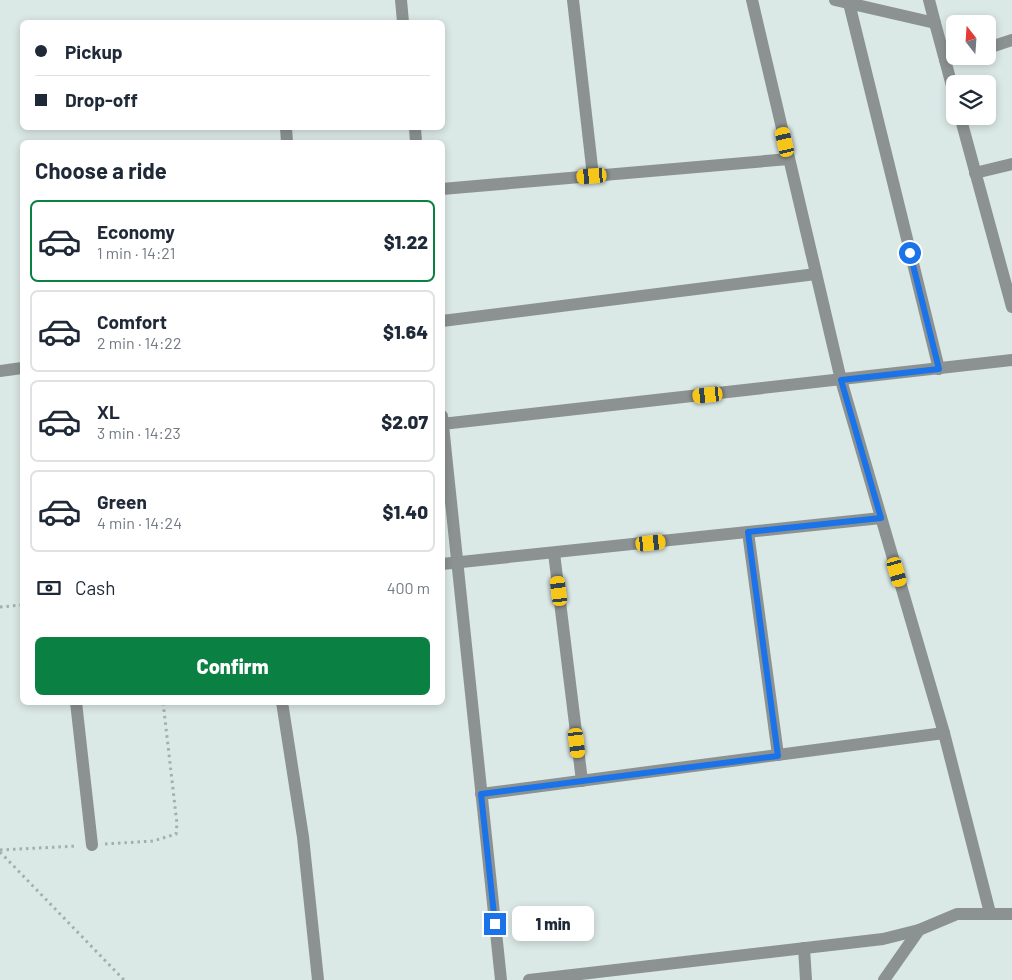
<!DOCTYPE html>
<meta charset="utf-8">
<style>
body{margin:0;font-family:Barlow,sans-serif;background:#f2f2f3;color:#1f2937;height:100vh;display:flex;flex-direction:column;font-size:19px;white-space:nowrap}
*{box-sizing:border-box;margin:0}
p{font-size:16px;color:#747a83}
.icon{flex:none;width:28px;height:28px;fill:none;stroke:currentColor;stroke-width:2;stroke-linecap:round;stroke-linejoin:round}
.map{position:relative;flex:1;overflow:hidden}
.side{position:absolute;left:20px;top:140px;width:425px;height:565px;display:flex;flex-direction:column;background:#fff;border-radius:8px;box-shadow:0 2px 8px #0003}
.side>*{flex:none}
.guide{position:absolute;left:20px;top:20px;width:425px;height:110px;border-radius:8px;box-shadow:0 2px 8px #0003;display:grid;align-content:center;height:110px;padding:0 15px;background:#fff}
.needle{width:32px;rotate:343deg}
.tools{position:absolute;left:946px;top:15px;display:grid;gap:10px}
.tools a{display:grid;place-items:center;width:50px;height:50px;border-radius:8px;background:#fff;box-shadow:0 2px 8px #0003;font-size:25px}
.end{position:absolute;width:22px;height:22px;margin:-11px;border:6px solid #1a73e8;background:#fff;box-shadow:0 0 0 2px #fff}
.from{border-radius:50%}
.bubble{position:absolute;height:35px;border-radius:8px;background:#fff;box-shadow:0 2px 8px #0003;font-size:16px;font-weight:800;line-height:35px;text-align:center}
.car{position:absolute;width:15px;height:30px;margin:-15px -8px;border-radius:6px;box-shadow:0 0 4px 1px #0007;background:linear-gradient(#f5c518 24%,#345 0 40%,#f5c518 0 76%,#345 0 86%,#f5c518 0)}
.guide b{display:flex;align-items:center;gap:18px;height:48px;font-size:19px}
.guide b+b{border-top:1px solid #e0e1e3}
.guide i{width:12px;height:12px;background:#1f2937}
ul{padding:0;list-style:none}
li{display:flex;align-items:center;gap:15px;height:82px;margin:0 10px 8px;padding:0 5px;border:2px solid #e0e1e3;border-radius:8px}
li div{flex:1}
li b{display:block;font-size:19px}
li em{font-style:normal;font-weight:800}
li.current{border-color:#0b8043}
li>.icon{width:45px;height:45px;stroke-width:1.5}
h2{padding:0 15px;font-size:22px;line-height:60px}
.pay{display:flex;align-items:center;gap:12px;height:55px;padding:0 15px;font-size:19px}
.pay p{margin-inline-start:auto}
.action{display:flex;gap:10px;margin-top:auto;padding:10px 15px}
.action a{flex:1;height:58px;border-radius:8px;background:#0b8043;color:#fff;font-size:20px;font-weight:800;line-height:58px;text-align:center}
.map>svg:first-child{display:block}
</style>
<div class="map">
<svg width="1012" height="980" viewBox="0 0 1012 980">
<rect width="100%" height="100%" fill="#dae8e6"/>
<g fill="none" stroke-linecap="round" stroke-linejoin="round">
<g stroke="#a3aead" stroke-width="3" stroke-dasharray="2.5 4" stroke-linecap="butt">
<path d="M0,607L22,605"/>
<path d="M105,844L153,841L176,834L177,824L163,702"/>
<path d="M0,850L77,846"/>
<path d="M0,852L124,980"/>
</g>
<g stroke="#8c9291" stroke-width="12">
<path d="M401,0L403,22"/>
<path d="M573,0L593,176"/>
<path d="M752,0L841,380L944,733L990,913"/>
<path d="M835,0L935,23L955,97"/>
<path d="M929,0L935,23"/>
<path d="M849,3L939,369"/>
<path d="M988,48L1012,40"/>
<path d="M945,60L958,56"/>
<path d="M960,116L1012,307"/>
<path d="M286,128L287,142"/>
<path d="M415,128L416,142"/>
<path d="M975,173L1012,164"/>
<path d="M442,189L789,159"/>
<path d="M442,321L816,274"/>
<path d="M0,371L22,368"/>
<path d="M442,416L501,980"/>
<path d="M442,424L1012,360"/>
<path d="M748,532L778,755"/>
<path d="M554,553L582,781"/>
<path d="M442,564L881,518"/>
<path d="M76,702L92,845"/>
<path d="M282,702L303,837L318,980"/>
<path d="M481,794L944,733"/>
<path d="M804,948L806,980"/>
<path d="M529,980L883,939L919,930"/>
<path d="M884,980L919,930L957,914H1012"/>
</g>
</g>
<g fill="none" stroke-linecap="round" stroke-linejoin="round">
<path stroke="#1a73e8" stroke-width="6" d="M495,924L481,794L778,756L748,532L881,518L841,380L939,369L910,253"/>
</g>
</svg>
<div class="tools">
<a><svg class="needle" viewBox="-14 -14 28 28"><path d="M0-13l5 13h-10z" fill="#e53935"/><path d="M0 13l5-13h-10z" fill="#747a83"/></svg></a>
<a><svg class="icon" aria-label="layers" viewBox="0 0 24 24"><path d="M12 4l9 5-9 5-9-5zM3 14l9 5 9-5"/></svg></a>
</div>
<i class="end from" style="left:910px;top:253px"></i>
<i class="end" style="left:495px;top:924px"></i>
<div class="bubble" style="left:512px;top:906px;width:82px">1 min</div>
<i class="car" style="left:785px;top:142px;rotate:347deg"></i>
<i class="car" style="left:592px;top:176px;rotate:265deg"></i>
<i class="car" style="left:708px;top:395px;rotate:264deg"></i>
<i class="car" style="left:651px;top:543px;rotate:84deg"></i>
<i class="car" style="left:897px;top:572px;rotate:164deg"></i>
<i class="car" style="left:559px;top:591px;rotate:353deg"></i>
<i class="car" style="left:577px;top:743px;rotate:173deg"></i>
<div class="guide">
<b><i class="from"></i>Pickup</b>
<b><i></i>Drop-off</b>
</div>
<section class="side">
<h2>Choose a ride</h2>
<ul>
<li class="current"><svg class="icon" aria-label="car" viewBox="0 0 24 24"><path d="M5 17H2v-5l4-1 3-4h7l3 4 3 1v5h-3M9 17h6M6 11h13"/><circle cx="7" cy="17" r="2"/><circle cx="17" cy="17" r="2"/></svg><div><b>Economy</b><p>1 min · 14:21</p></div><em>$1.22</em></li>
<li><svg class="icon" aria-label="car" viewBox="0 0 24 24"><path d="M5 17H2v-5l4-1 3-4h7l3 4 3 1v5h-3M9 17h6M6 11h13"/><circle cx="7" cy="17" r="2"/><circle cx="17" cy="17" r="2"/></svg><div><b>Comfort</b><p>2 min · 14:22</p></div><em>$1.64</em></li>
<li><svg class="icon" aria-label="car" viewBox="0 0 24 24"><path d="M5 17H2v-5l4-1 3-4h7l3 4 3 1v5h-3M9 17h6M6 11h13"/><circle cx="7" cy="17" r="2"/><circle cx="17" cy="17" r="2"/></svg><div><b>XL</b><p>3 min · 14:23</p></div><em>$2.07</em></li>
<li><svg class="icon" aria-label="car" viewBox="0 0 24 24"><path d="M5 17H2v-5l4-1 3-4h7l3 4 3 1v5h-3M9 17h6M6 11h13"/><circle cx="7" cy="17" r="2"/><circle cx="17" cy="17" r="2"/></svg><div><b>Green</b><p>4 min · 14:24</p></div><em>$1.40</em></li>
</ul>
<div class="pay"><svg class="icon" aria-label="cash" viewBox="0 0 24 24"><path d="M3 7h18v10H3z"/><circle cx="12" cy="12" r="2"/></svg>Cash<p>400 m</p></div>
<div class="action"><a>Confirm</a></div>
</section>
</div>
